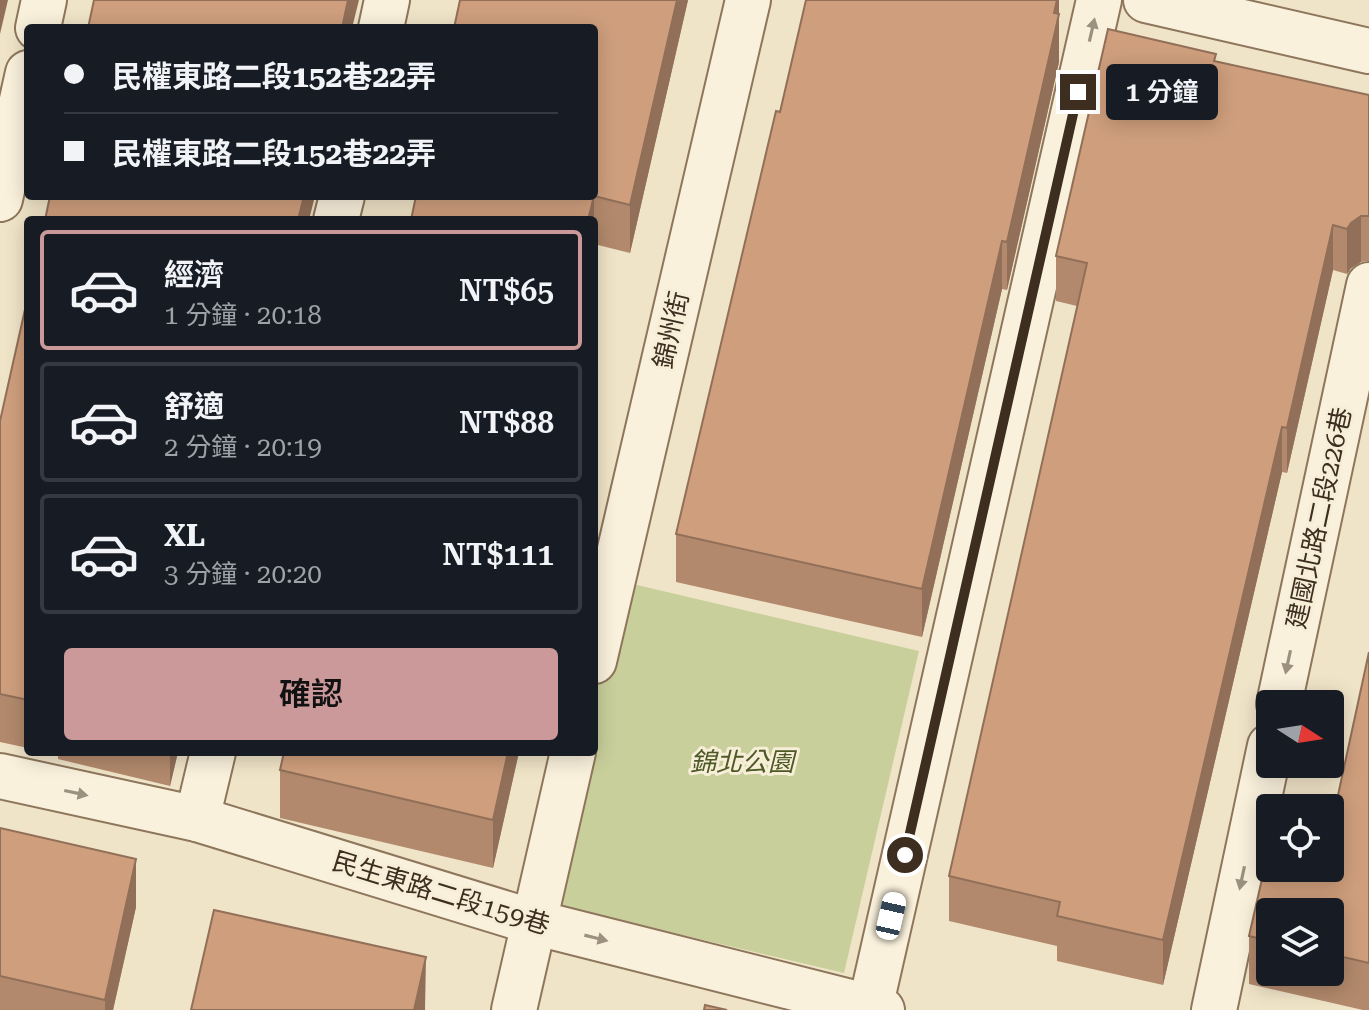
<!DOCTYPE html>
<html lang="zh-TW">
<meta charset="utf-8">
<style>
body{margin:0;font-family:"Roboto Serif","Noto Sans TC",serif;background:#20242c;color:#f1f3f6;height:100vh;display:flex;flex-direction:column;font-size:30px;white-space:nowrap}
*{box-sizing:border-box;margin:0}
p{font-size:26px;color:#9ea1a6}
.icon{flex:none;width:44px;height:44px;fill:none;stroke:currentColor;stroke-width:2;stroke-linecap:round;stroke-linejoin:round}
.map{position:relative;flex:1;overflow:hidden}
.side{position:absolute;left:24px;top:216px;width:574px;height:540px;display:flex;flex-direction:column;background:#171b24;border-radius:8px;box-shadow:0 4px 20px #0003}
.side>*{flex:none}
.hud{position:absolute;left:24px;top:24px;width:574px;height:176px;border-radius:8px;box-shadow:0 4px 20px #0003;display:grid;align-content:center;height:176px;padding:0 40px;background:#171b24}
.needle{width:52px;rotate:102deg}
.buttons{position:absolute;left:1256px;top:690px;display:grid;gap:16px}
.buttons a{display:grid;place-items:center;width:88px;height:88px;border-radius:8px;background:#171b24;box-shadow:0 4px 20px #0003;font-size:40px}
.end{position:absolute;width:36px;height:36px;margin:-18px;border:10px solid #3d2e20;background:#fff;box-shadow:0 0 0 4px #fff}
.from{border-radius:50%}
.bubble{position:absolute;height:56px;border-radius:8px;background:#171b24;box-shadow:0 4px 20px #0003;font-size:26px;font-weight:600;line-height:56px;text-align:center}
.car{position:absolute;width:24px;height:48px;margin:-24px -12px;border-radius:10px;box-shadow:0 0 6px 2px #0007;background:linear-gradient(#fff 24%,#345 0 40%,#fff 0 76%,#345 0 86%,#fff 0)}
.hud b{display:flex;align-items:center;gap:28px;height:76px;font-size:30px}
.hud b+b{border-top:2px solid #363941}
.hud i{width:20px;height:20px;background:#f1f3f6}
ul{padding:14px 0 0;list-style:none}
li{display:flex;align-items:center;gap:24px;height:120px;margin:0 16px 12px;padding:0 24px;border:4px solid #363941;border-radius:8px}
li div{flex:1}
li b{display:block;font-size:30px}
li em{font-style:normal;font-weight:600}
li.current{border-color:#cc999b}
li>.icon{width:72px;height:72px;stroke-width:1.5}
.action{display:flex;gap:16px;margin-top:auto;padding:16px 40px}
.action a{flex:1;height:92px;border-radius:8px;background:#cc999b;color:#111;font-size:32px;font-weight:600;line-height:92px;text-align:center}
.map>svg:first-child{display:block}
</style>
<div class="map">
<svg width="1369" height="1010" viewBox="0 0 1369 1010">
<rect width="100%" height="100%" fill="#f0e4c8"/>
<path fill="#c9cf9b" d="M620,581L919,651L844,973L547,903L594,752V696Z"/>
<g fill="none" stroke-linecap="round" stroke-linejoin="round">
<g stroke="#8d765c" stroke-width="48">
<g id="minor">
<path d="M1146,0L1369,51"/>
<path d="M38,28L44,0"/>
<path d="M381,28L387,0"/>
<path d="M0,199L28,73"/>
<path d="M336,220L342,196"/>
<path d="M1279,704L1369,285"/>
<path d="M0,776L197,819L533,922L882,1010"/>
<path d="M197,819L213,752"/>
<path d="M870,1008L1099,0"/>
<path d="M1214,1010L1270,746"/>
</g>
</g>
<g stroke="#8d765c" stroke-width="48">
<g id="tertiary">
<path d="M594,661L748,0"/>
<path d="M514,1010L573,752"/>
</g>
</g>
<use href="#minor" stroke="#faf1dc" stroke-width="44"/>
<use href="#tertiary" stroke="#faf1dc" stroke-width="44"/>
</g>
<g fill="#b2896c" fill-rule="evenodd">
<path d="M688,0L630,253L594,244V220H411Z"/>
<path d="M1059,0V62L1007,290L1002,289L922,637L676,582V534L780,112Z"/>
<path d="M1216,61L1369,95V261L1361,262L1351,268L1347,274L1333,270L1287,473L1282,472L1163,985L1057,961V946L949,921V876L1077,306L1056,301V256Z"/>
<path d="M28,296V748L0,742V421Z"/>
<path d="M1369,652V1010H1363L1249,984V936L1335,809ZM1270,912H1330V972H1270Z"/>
<path d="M47,752H178L170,786L58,759V754Z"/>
<path d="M519,752L493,868L280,818V770Z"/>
<path d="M0,828L136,907L113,1010H0Z"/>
</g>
<g fill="#916f58">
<path d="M0,0H8L0,34Z"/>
<path d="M348,0H359L352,28H342Z"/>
<path d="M677,0H688L630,253V205Z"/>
<path d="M1057,0H1059V62L1007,290V242Z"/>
<path d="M304,196H315L309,220H298Z"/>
<path d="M594,196V220H588Z"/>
<path d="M1361,216V262L1351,268L1347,274V229L1351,223Z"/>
<path d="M1333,225V270L1287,473V428Z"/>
<path d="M1002,241V289L922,637V589Z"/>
<path d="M597,370V418L594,432V384Z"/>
<path d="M1282,427V472L1163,985V940Z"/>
<path d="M170,752H178L170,786Z"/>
<path d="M508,752H519L493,868V820Z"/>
<path d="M136,859V907L113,1010H105V1000Z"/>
<path d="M426,957L425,1010H414Z"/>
</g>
<g fill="#cf9f7d" stroke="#916f58" stroke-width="2">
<path d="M94,0H348L342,28H88Z"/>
<path d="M460,0H677L630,205L594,196L588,220H411L416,196H594V28H454Z"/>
<path d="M806,0H1057L1054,13L1059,14L1007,242L1002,241L922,589L676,534L776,111L780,112Z"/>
<path d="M1108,29L1216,54L1214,61L1369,95V216H1361L1351,223L1347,229L1333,225L1287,428L1282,427L1163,940L1057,916L1060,902L949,876L1087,263L1056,256Z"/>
<path d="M50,196H304L298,220H45Z"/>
<path d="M28,296V700L0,694V421Z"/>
<path d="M594,369L597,370L594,384Z"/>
<path d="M1369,652V963L1330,954V912H1270V941L1249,936L1270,844V868H1330V808H1278L1281,796L1335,809Z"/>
<path d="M284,752H508L493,820L280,770Z"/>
<path d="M0,828L136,859L105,1000L0,976Z"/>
<path d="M214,910L426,957L414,1010H191Z"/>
<path d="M705,1005L727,1010H704Z"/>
</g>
<defs><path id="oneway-solid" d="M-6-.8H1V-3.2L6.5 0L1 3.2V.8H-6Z" transform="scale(2)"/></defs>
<g fill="#9c907e">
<use href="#oneway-solid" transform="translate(1092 30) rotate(-77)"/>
<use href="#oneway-solid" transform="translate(1288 662) rotate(102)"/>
<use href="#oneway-solid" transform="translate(76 793) rotate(12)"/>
<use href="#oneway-solid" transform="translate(1242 878) rotate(102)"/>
<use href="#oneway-solid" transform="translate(596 938) rotate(14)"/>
</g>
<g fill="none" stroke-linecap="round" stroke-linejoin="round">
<path stroke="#3d2e20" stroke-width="10" d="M905,855L1078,92"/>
</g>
<g text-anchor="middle" stroke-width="6" stroke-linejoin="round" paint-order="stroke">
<g font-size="26" fill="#3d2e20" stroke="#f7eed8">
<text transform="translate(671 330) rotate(-77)" y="9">錦州街</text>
<text transform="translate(1319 518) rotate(-78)" y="9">建國北路二段226巷</text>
<text transform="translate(441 893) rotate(17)" y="9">民生東路二段159巷</text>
</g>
<g font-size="26" font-style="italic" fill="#4d5a26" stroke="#f7eed8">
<text x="742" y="771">錦北公園</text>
</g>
</g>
</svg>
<div class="buttons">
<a><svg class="needle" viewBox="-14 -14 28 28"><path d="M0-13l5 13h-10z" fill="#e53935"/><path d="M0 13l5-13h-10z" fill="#9ea1a6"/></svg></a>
<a><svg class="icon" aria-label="locate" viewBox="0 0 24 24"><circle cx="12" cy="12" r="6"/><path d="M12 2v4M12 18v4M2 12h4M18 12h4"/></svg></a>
<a><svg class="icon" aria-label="layers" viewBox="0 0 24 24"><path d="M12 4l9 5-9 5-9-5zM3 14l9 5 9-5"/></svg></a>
</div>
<i class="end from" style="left:905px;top:855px"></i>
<i class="end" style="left:1078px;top:92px"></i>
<div class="bubble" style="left:1106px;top:64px;width:112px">1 分鐘</div>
<i class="car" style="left:891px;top:916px;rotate:13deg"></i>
<div class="hud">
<b><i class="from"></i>民權東路二段152巷22弄</b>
<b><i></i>民權東路二段152巷22弄</b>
</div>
<section class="side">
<ul>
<li class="current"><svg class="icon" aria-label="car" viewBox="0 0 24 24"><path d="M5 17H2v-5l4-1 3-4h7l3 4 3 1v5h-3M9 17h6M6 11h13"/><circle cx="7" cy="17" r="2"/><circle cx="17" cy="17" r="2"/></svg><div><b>經濟</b><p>1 分鐘 · 20:18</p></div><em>NT$65</em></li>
<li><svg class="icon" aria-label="car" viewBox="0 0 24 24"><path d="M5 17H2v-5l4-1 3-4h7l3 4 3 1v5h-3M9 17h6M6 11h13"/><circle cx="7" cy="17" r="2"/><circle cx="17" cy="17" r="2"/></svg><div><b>舒適</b><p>2 分鐘 · 20:19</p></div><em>NT$88</em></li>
<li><svg class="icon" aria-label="car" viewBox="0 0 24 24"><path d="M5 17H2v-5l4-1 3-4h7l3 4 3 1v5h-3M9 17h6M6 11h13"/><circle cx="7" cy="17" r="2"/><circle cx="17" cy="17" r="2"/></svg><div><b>XL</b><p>3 分鐘 · 20:20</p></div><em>NT$111</em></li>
</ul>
<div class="action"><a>確認</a></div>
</section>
</div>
